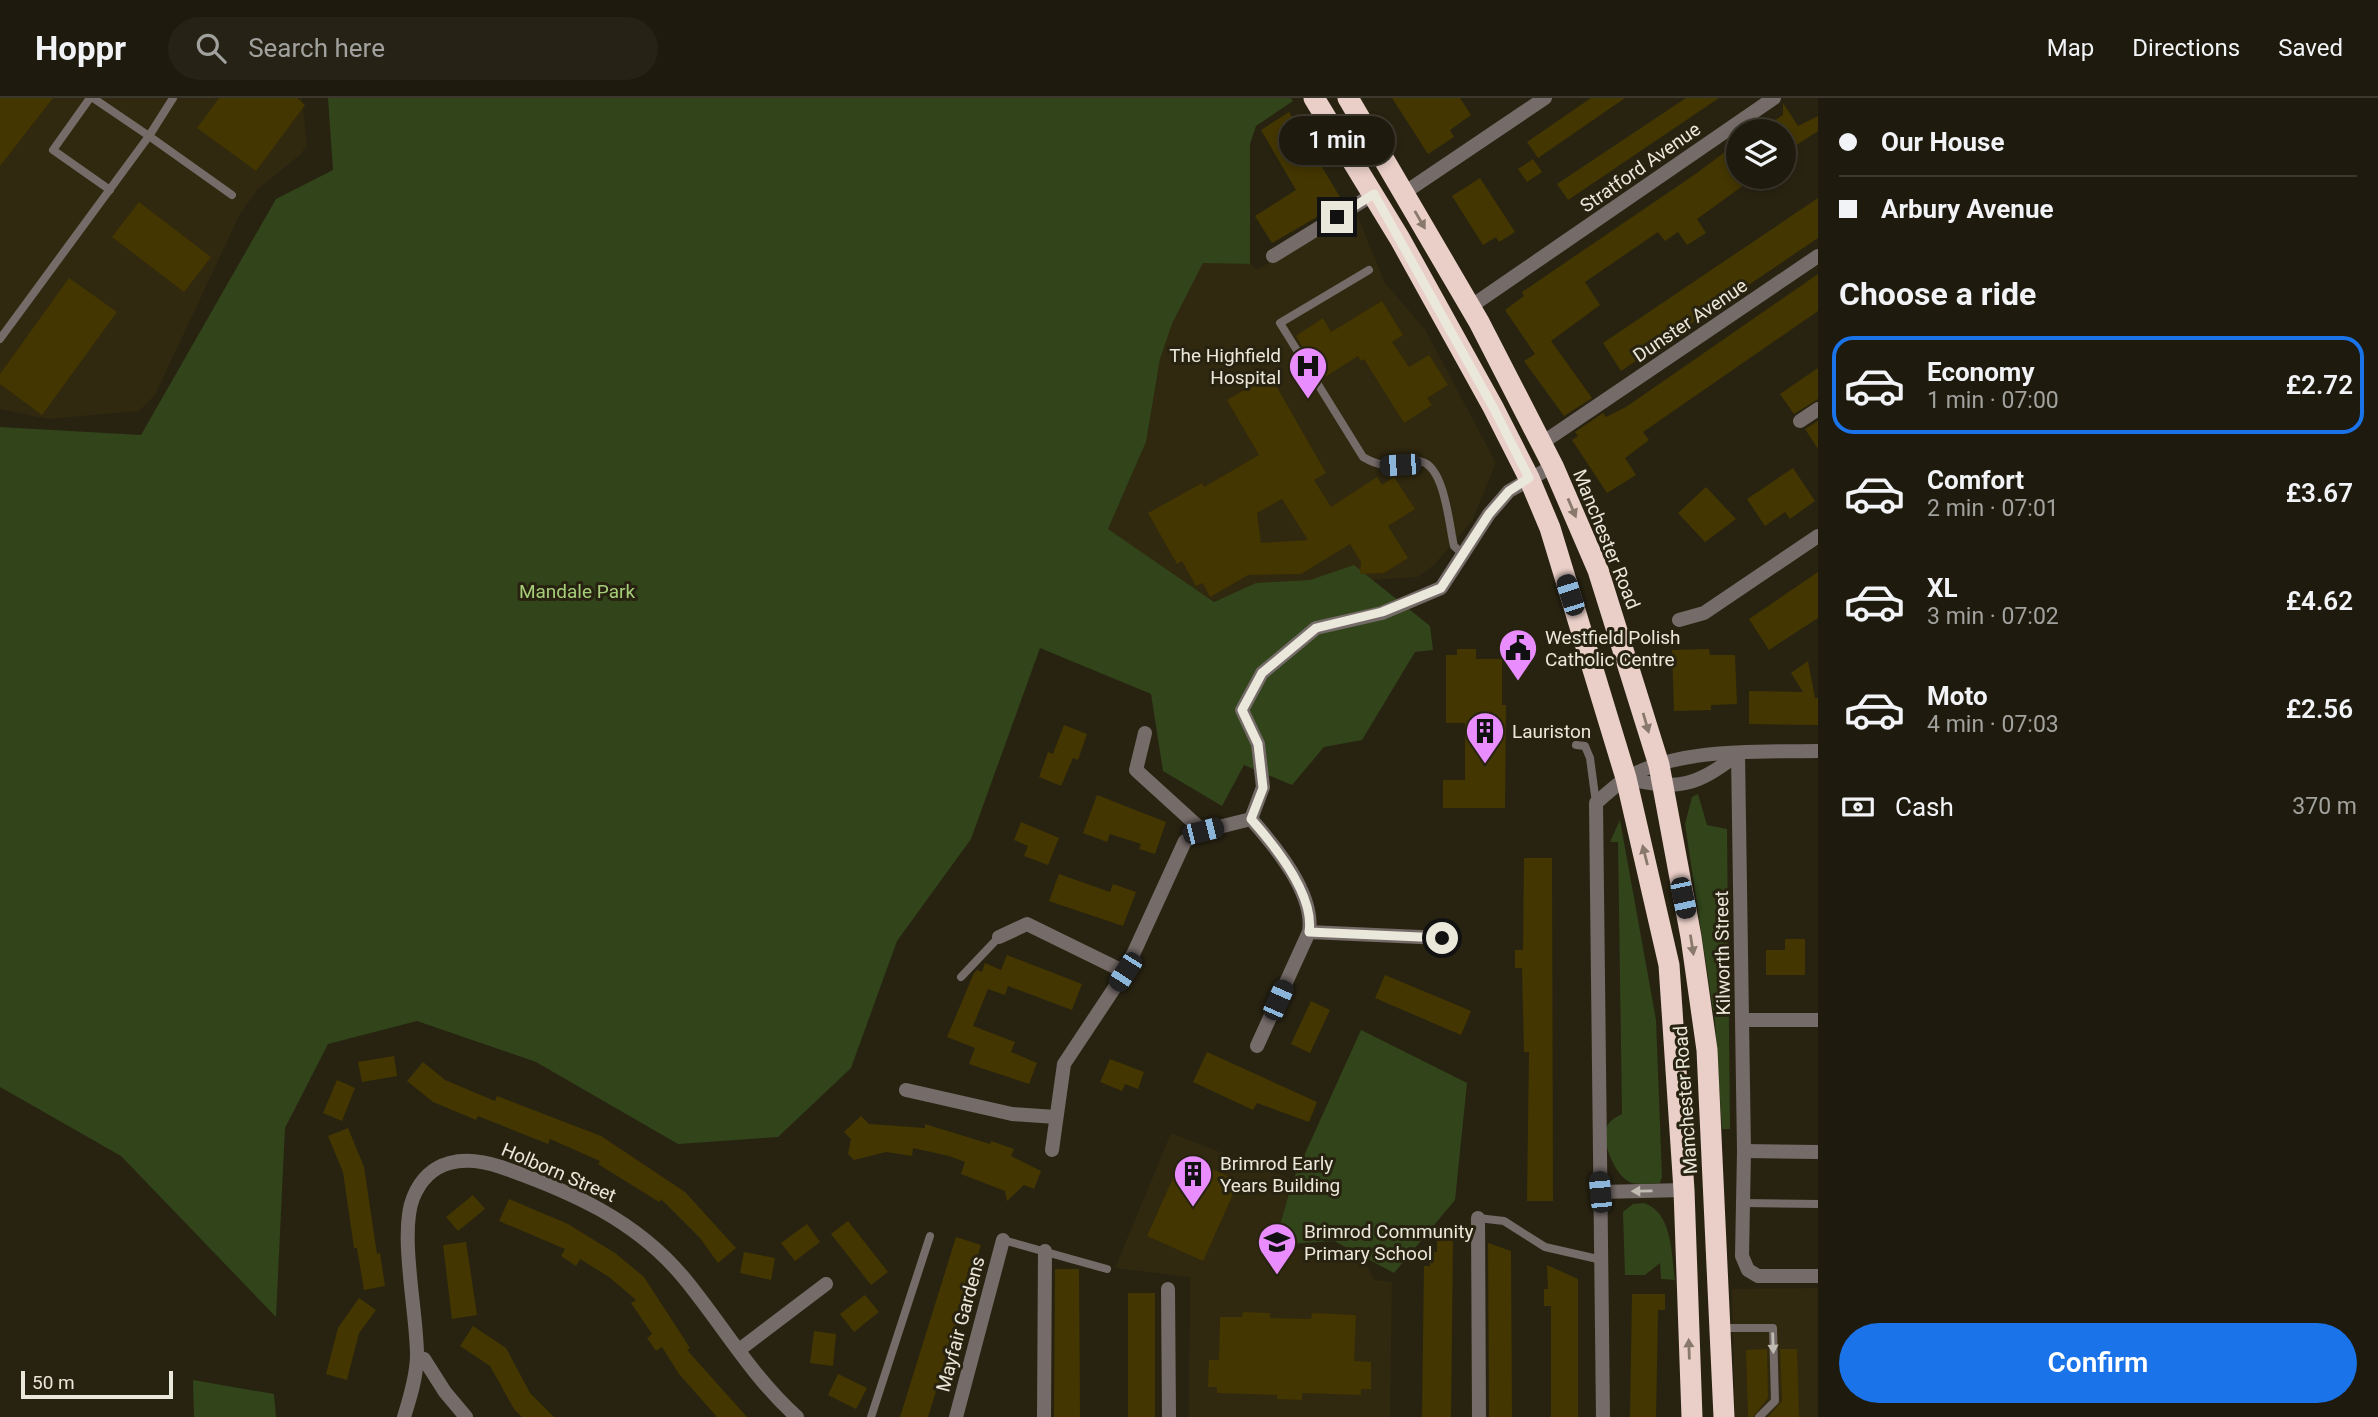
<!DOCTYPE html>
<meta charset="utf-8">
<style>
body{margin:0;font-family:Roboto,sans-serif;background:#262316;color:#f1f3f6;height:100vh;display:flex;flex-direction:column;font-size:26px;white-space:nowrap}
*{box-sizing:border-box;margin:0}
p{font-size:23px;color:#a1a19d}
.icon{flex:none;width:38px;height:38px;fill:none;stroke:currentColor;stroke-width:2;stroke-linecap:round;stroke-linejoin:round}
.map{position:relative;flex:1;overflow:hidden}
.details{display:flex;flex-direction:column;background:#1e1a0d;width:560px}
.details>*{flex:none}
.hud{display:grid;align-content:center;height:154px;padding:0 21px;background:#1e1a0d}
.buttons{position:absolute;left:1726px;top:21px;display:grid;gap:14px}
.buttons a{display:grid;place-items:center;width:70px;height:70px;border-radius:50%;background:#1e1a0d;box-shadow:0 4px 10px #0003,0 0 0 2px #3c382e;font-size:35px}
.scale{position:absolute;left:21px;bottom:18px;width:152px;box-sizing:border-box;padding-left:7px;border:4px solid #eae7db;border-top:0;font-size:19px;line-height:24px;white-space:nowrap;color:#eae7db;-webkit-text-stroke:5px #282311;paint-order:stroke}
.end{position:absolute;width:32px;height:32px;margin:-16px;border:9px solid #eae7db;background:#111;box-shadow:0 0 0 4px #111}
.from{border-radius:50%}
.bubble{position:absolute;height:49px;border-radius:24px;background:#1e1a0d;box-shadow:0 4px 10px #0003,0 0 0 2px #3c382e;font-size:23px;font-weight:600;line-height:49px;text-align:center}
.car{position:absolute;width:21px;height:42px;margin:-21px -10px;border-radius:9px;box-shadow:0 0 5px 2px #0007;background:linear-gradient(#222 24%,#8ab4d8 0 40%,#222 0 76%,#8ab4d8 0 86%,#222 0)}
.hud b{display:flex;align-items:center;gap:24px;height:66px;font-size:26px}
.hud b+b{border-top:2px solid #3c382e}
.hud i{width:18px;height:18px;background:#f1f3f6}
ul{padding:0;list-style:none}
li{display:flex;align-items:center;gap:21px;height:98px;margin:0 14px 10px;padding:0 7px;border:4px solid transparent;border-radius:21px}
li div{flex:1}
li b{display:block;font-size:26px}
li em{font-style:normal;font-weight:600}
li.selected{border-color:#1a73e8}
li>.icon{width:63px;height:63px;stroke-width:1.5}
h2{padding:0 21px;font-size:32px;line-height:84px}
.pay{display:flex;align-items:center;gap:18px;height:77px;padding:0 21px;font-size:26px}
.pay p{margin-inline-start:auto}
.primary-button{display:flex;gap:14px;margin-top:auto;padding:14px 21px}
.primary-button a{flex:1;height:80px;border-radius:42px;background:#1a73e8;color:#fff;font-size:28px;font-weight:600;line-height:80px;text-align:center}
header{display:flex;align-items:center;gap:42px;box-sizing:border-box;height:98px;padding:0 35px;background:#1e1a0d;border-bottom:2px solid #3c382e}
header strong{font-size:33px}
nav{display:flex;gap:38px;margin-inline-start:auto;font-size:24px}
.search{width:490px;height:63px;background:#262316;display:flex;align-items:center;gap:18px;box-sizing:border-box;padding:0 24px;border-radius:38px;color:#a1a19d;font-size:26px}
main{display:flex;flex:1;min-height:0}
.map>svg:first-child{display:block}
</style>
<header>
<strong>Hoppr</strong>
<div class="search"><svg class="icon" aria-label="search" viewBox="0 0 24 24"><circle cx="10" cy="10" r="6"/><path d="M15 15l6 6"/></svg>Search here</div>
<nav><a>Map</a><a>Directions</a><a>Saved</a></nav>
</header>
<main>
<div class="map">
<svg width="1818" height="1319" viewBox="0 0 1818 1319">
<rect width="100%" height="100%" fill="#282311"/>
<g fill="#30280f">
<path d="M0,0H302L307,47L301,56L258,91L240,116L155,297L139,313L48,321L0,311Z"/>
<path d="M1355,112L1385,185L1425,231L1496,365L1472,423L1435,466L1418,479L1258,489L1167,518L1108,431L1146,344L1160,261L1170,231L1203,164L1250,166L1257,172Z"/>
<path d="M1171,1035L1293,1082L1274,1147L1362,1161L1375,1182L1392,1184L1390,1319H1189L1190,1179L1115,1170Z"/>
<path d="M1818,1190V1319H1735L1732,1191Z"/>
</g>
<g fill="#31441a">
<path d="M328,0H1291L1293,3L1256,28L1250,46V166L1203,165L1172,226L1160,261L1146,344L1108,431L1214,504L1256,485L1310,482L1354,467L1430,528L1433,552L1415,554L1362,642L1324,649L1292,687L1244,667L1222,708L1163,673L1151,596L1040,550L971,741L897,843L851,970L778,1039L678,1046L536,964L417,923L328,946L285,1030L276,1219L121,1058L0,989V329L141,337L276,101L333,72Z"/>
<path d="M1698,696L1707,727L1727,731L1730,1031H1722L1715,925L1685,726L1692,699Z"/>
<path d="M1620,722L1656,922L1662,1079L1660,1085C1652,1085 1639,1087 1632,1085C1616,1080 1602,1046 1606,1031C1608,1023 1616,1019 1622,1016L1618,744H1610Z"/>
<path d="M1361,932L1467,985L1455,1102L1394,1175L1334,1143L1274,1147L1293,1082Z"/>
<path d="M1644,1105C1673,1115 1671,1156 1675,1182L1661,1181L1660,1165L1645,1177H1625L1623,1114L1633,1106Z"/>
<path d="M193,1282L274,1296L276,1319H194Z"/>
</g>
<g fill="#433600" fill-rule="evenodd">
<path d="M0,0H53L0,68Z"/>
<path d="M219,0H297L305,7L256,73L197,30Z"/>
<path d="M1392,0H1460L1471,17L1450,32L1454,39L1428,56Z"/>
<path d="M1591,0H1625L1538,60L1527,44Z"/>
<path d="M1686,0H1719L1568,102L1557,86Z"/>
<path d="M1783,5L1798,28L1818,18V33L1783,56V33H1759L1783,17Z"/>
<path d="M1289,14L1343,104L1272,145L1255,118L1296,92L1261,32Z"/>
<path d="M1738,44V79H1755L1697,121L1706,135L1687,147L1678,134L1665,143L1658,134L1585,184L1600,207L1551,243L1592,300L1564,318L1524,263L1535,256L1505,212L1524,198L1522,194L1697,75Z"/>
<path d="M1533,61L1542,74L1527,84L1518,71Z"/>
<path d="M1480,80L1515,134L1499,144L1496,139L1483,147L1452,98Z"/>
<path d="M1818,100V140L1621,273L1603,245Z"/>
<path d="M139,104L211,159L184,194L112,139Z"/>
<path d="M1818,176V213L1643,334L1649,342L1625,360L1636,377L1607,395L1572,342L1578,338L1575,334L1603,315L1606,319L1626,309Z"/>
<path d="M69,180L117,214L42,317L0,286V276Z"/>
<path d="M1382,203L1403,237L1392,244L1409,269L1429,257L1448,287L1427,300L1432,307L1404,325L1364,261L1361,263L1358,258L1322,281L1296,238L1323,220L1331,234Z"/>
<path d="M1818,270V301L1794,316L1780,296Z"/>
<path d="M1254,276L1258,284L1270,277L1326,375L1314,382L1331,409L1377,379L1382,387L1394,379L1415,411L1388,428L1408,460L1384,475L1360,476L1361,464L1350,446L1301,476L1248,477L1210,499L1203,485L1196,488L1182,463L1177,466L1148,415L1202,385L1204,389L1259,357L1227,302L1244,292L1240,284ZM1282,401L1308,442L1261,445L1257,415Z"/>
<path d="M1818,323V351L1805,331Z"/>
<path d="M1793,370L1815,403L1790,421L1785,414L1765,428L1747,401Z"/>
<path d="M1706,389L1736,421L1705,444L1678,415Z"/>
<path d="M1818,474V520L1769,552L1749,521Z"/>
<path d="M1457,551H1476V561H1502V607H1506L1505,710H1443V682H1465V625H1446V557H1457Z"/>
<path d="M1709,551L1710,557H1735L1737,606L1711,607V612L1674,613L1672,552Z"/>
<path d="M1808,563L1815,600H1818V627L1749,626V593L1803,594L1791,575Z"/>
<path d="M1064,627L1087,636L1078,662L1073,660L1061,688L1039,679L1048,654L1053,656Z"/>
<path d="M1097,697L1166,724L1155,756L1139,751L1141,746L1110,736L1107,744L1083,735Z"/>
<path d="M1021,724L1059,740L1048,767L1024,758L1028,748L1014,742Z"/>
<path d="M1524,760H1552L1553,1103H1527L1529,954H1524L1522,870H1515V852H1523Z"/>
<path d="M1059,776L1110,794L1113,786L1136,794L1123,828L1049,803Z"/>
<path d="M1785,841H1805V877H1766V852H1785Z"/>
<path d="M1007,857L1082,886L1072,912L1008,888L1005,897L988,891L973,928L1015,944L1011,954L1037,965L1029,986L969,966L975,950L947,939L974,875L977,872L982,874L985,865L1001,872Z"/>
<path d="M1385,877L1471,913L1461,937L1375,900Z"/>
<path d="M1311,903L1330,912L1310,955L1291,946Z"/>
<path d="M1207,954L1317,1004L1309,1024L1257,1005L1253,1012L1193,984Z"/>
<path d="M394,958L397,978L362,984L358,964Z"/>
<path d="M1110,961L1144,974L1138,991L1125,986L1122,993L1100,984Z"/>
<path d="M423,964L445,982L495,1003L497,998L601,1038L685,1094L736,1150L718,1165L700,1140L661,1101L659,1104L598,1066L600,1063L550,1041L548,1046L478,1018L476,1022L433,1004L407,983Z"/>
<path d="M337,982L355,990L342,1023L323,1015Z"/>
<path d="M861,1018L869,1026L925,1030V1026L990,1046L991,1043L1014,1051L1011,1058L1041,1073L1034,1091L1024,1087L1007,1103L1005,1093L961,1076L965,1064L949,1058L913,1050L912,1058L886,1054L854,1062L848,1056L851,1041L844,1034Z"/>
<path d="M348,1030L364,1069L377,1156L380,1155L385,1188L364,1192L357,1150H354L343,1074L328,1038Z"/>
<path d="M1183,1058L1239,1083L1203,1163L1147,1138Z"/>
<path d="M473,1097L485,1111L458,1133L446,1119Z"/>
<path d="M509,1101L568,1126L615,1155L644,1179L690,1250L687,1252L747,1319H717L679,1276L662,1249L656,1253L647,1240L652,1236L631,1205L636,1202L609,1179L580,1161L576,1168L561,1158L565,1151L499,1123Z"/>
<path d="M848,1123L888,1174L871,1187L831,1136Z"/>
<path d="M807,1126L820,1144L795,1163L781,1145Z"/>
<path d="M956,1139L981,1147L948,1255L928,1319H900Z"/>
<path d="M1437,1140L1453,1141L1451,1319H1422L1424,1168H1430L1431,1154H1437Z"/>
<path d="M466,1144L477,1217L452,1221L443,1147Z"/>
<path d="M1488,1145L1511,1153L1512,1319H1489Z"/>
<path d="M744,1154L775,1160L771,1182L740,1175Z"/>
<path d="M1547,1167L1578,1181V1319H1551V1208H1544V1191H1548Z"/>
<path d="M1055,1171H1079L1080,1319H1054Z"/>
<rect x="1128" y="1195" width="27" height="124"/>
<path d="M1632,1196H1665V1212H1658L1656,1319H1630Z"/>
<path d="M865,1197L879,1214L854,1234L840,1216Z"/>
<path d="M359,1200L376,1212L359,1235L347,1282L326,1276L338,1230Z"/>
<path d="M1243,1214L1270,1215V1220L1311,1221L1312,1215L1356,1217L1354,1263L1371,1264V1291H1361V1297L1302,1295V1302L1277,1301V1297L1217,1295V1289H1208L1209,1262H1219L1220,1219H1242Z"/>
<path d="M473,1228L506,1250L530,1295L554,1319H522L514,1311L490,1268L460,1248Z"/>
<path d="M814,1233L836,1236L833,1268L810,1265Z"/>
<path d="M1767,1251L1768,1300L1753,1319H1748L1746,1252Z"/>
<path d="M1780,1251H1797L1799,1319H1768L1782,1303Z"/>
<path d="M838,1276L867,1290L856,1311L828,1297Z"/>
</g>
<g fill="none" stroke-linecap="round" stroke-linejoin="round">
<g stroke="#756b68" stroke-width="8">
<path d="M90,0L53,52L110,92"/>
<path d="M173,0L149,38L232,97"/>
<path d="M1369,172L1280,225L1363,359C1387,373 1392,364 1416,363C1445,361 1449,429 1454,448L1465,458"/>
<path d="M0,241L149,38L93,0"/>
<path d="M1576,647L1585,648L1590,660L1596,705"/>
<path d="M961,879L999,839"/>
<path d="M1743,1105L1818,1106"/>
<path d="M1478,1120L1504,1123L1545,1149L1602,1162"/>
<path d="M1003,1142L1107,1171"/>
<path d="M1722,1230H1773L1775,1303L1759,1319"/>
<path d="M871,1319L930,1138"/>
</g>
<g stroke="#756b68" stroke-width="14">
<path d="M1404,95L1545,0"/>
<path d="M1273,158L1374,96"/>
<path d="M1470,209L1774,0"/>
<path d="M1800,323L1818,311"/>
<path d="M1542,345L1818,158"/>
<path d="M1679,522L1704,515L1818,438"/>
<path d="M1145,635L1136,672L1203,733"/>
<path d="M1738,656L1744,1053L1742,1158L1748,1172L1758,1178H1818"/>
<path d="M1627,681C1679,692 1695,689 1738,656"/>
<path d="M1251,721C1275,748 1315,796 1309,834L1257,948"/>
<path d="M1309,834L1442,840"/>
<path d="M999,839L1027,826L1125,874"/>
<path d="M1743,922H1818"/>
<path d="M906,992L1012,1016L1056,1019"/>
<path d="M1052,1052L1064,966L1125,874L1185,743L1203,733L1251,721L1263,689L1258,646L1242,612L1262,575L1316,530L1382,515L1441,490L1489,416L1509,393L1553,368"/>
<path d="M1744,1053L1818,1054"/>
<path d="M1600,1094L1684,1092"/>
<path d="M1478,1120L1479,1319"/>
<path d="M1168,1191L1169,1319"/>
<path d="M739,1252L826,1186"/>
<path d="M417,1259L424,1261L445,1294L466,1319"/>
<path d="M404,1319C410,1300 417,1277 417,1257C417,1215 399,1135 413,1100C429,1060 465,1057 501,1069C570,1093 636,1122 684,1180C722,1226 752,1279 797,1319"/>
<path d="M956,1319L1003,1142"/>
<path d="M1044,1319L1045,1153"/>
<path d="M1603,1319L1596,705C1605,697 1615,688 1625,681C1677,649 1759,654 1818,653"/>
</g>
<g stroke="#eacfc8" stroke-width="21">
<path d="M1314,0L1400,141L1493,309L1529,380L1550,430L1626,680L1669,867L1684,1092L1692,1319"/>
<path d="M1348,0L1479,224L1553,368L1598,472L1659,667L1691,839L1707,952L1724,1319"/>
</g>
</g>
<defs><path id="oneway-solid" d="M-6-.8H1V-3.2L6.5 0L1 3.2V.8H-6Z" transform="scale(1.75)"/></defs>
<g fill="#89796c">
<use href="#oneway-solid" transform="translate(1420 122) rotate(60)"/>
<use href="#oneway-solid" transform="translate(1572 410) rotate(67)"/>
<use href="#oneway-solid" transform="translate(1646 625) rotate(74)"/>
<use href="#oneway-solid" transform="translate(1645 757) rotate(-104)"/>
<use href="#oneway-solid" transform="translate(1692 847) rotate(81)"/>
<use href="#oneway-solid" transform="translate(1689 1251) rotate(-92)"/>
</g>
<g fill="#c1bcb3">
<use href="#oneway-solid" transform="translate(1642 1093) rotate(179)"/>
<use href="#oneway-solid" transform="translate(1773 1245) rotate(88)"/>
</g>
<g fill="none" stroke-linecap="round" stroke-linejoin="round">
<path stroke="#eae7db" stroke-width="9" d="M1337,119L1374,96L1493,309L1529,380L1509,393L1489,416L1441,490L1382,514L1316,530L1262,575L1242,612L1258,646L1263,690L1251,721C1275,748 1315,797 1309,834L1442,840"/>
</g>
<defs>
<g id="hospital-pin" transform="scale(2.0125)"><path d="M0 17L-7.5 6A9.5 9.5 0 1 1 7.5 6Z" fill="#e98dfe" stroke="#282311"/><path d="M-5-5h3v3.5h4V-5h3V5h-3V1.5h-4V5h-3Z" fill="#111"/></g>
<g id="civic-pin" transform="scale(2.0125)"><path d="M0 17L-7.5 6A9.5 9.5 0 1 1 7.5 6Z" fill="#e98dfe" stroke="#282311"/><path d="M-.6-6.5H3V-4.5H.6V-3L4-1V1h2V6H-6V1h2V-1L-.6-3ZM-1.2 2.5V6h2.4V2.5Z" fill="#111"/></g>
<g id="building-pin" transform="scale(2.0125)"><path d="M0 17L-7.5 6A9.5 9.5 0 1 1 7.5 6Z" fill="#e98dfe" stroke="#282311"/><path d="M-4-6H4V6H1V3H-1V6H-4ZM-2.5-4.3h1.7v1.8h-1.7ZM.8-4.3h1.7v1.8H.8ZM-2.5-1h1.7V.8h-1.7ZM.8-1h1.7V.8H.8Z" fill="#111"/></g>
<g id="school-pin" transform="scale(2.0125)"><path d="M0 17L-7.5 6A9.5 9.5 0 1 1 7.5 6Z" fill="#e98dfe" stroke="#282311"/><path d="M0-5L7-2L0 1L-7-2ZM-4 1L0 2.5L4 1V4Q0 6-4 4Z" fill="#111"/></g>
</defs>
<g fill-rule="evenodd">
<use href="#hospital-pin" x="1308" y="268"/>
<use href="#civic-pin" x="1518" y="550"/>
<use href="#building-pin" x="1485" y="633"/>
<use href="#building-pin" x="1193" y="1076"/>
<use href="#school-pin" x="1277" y="1144"/>
</g>
<g text-anchor="middle" stroke-width="6" stroke-linejoin="round" paint-order="stroke">
<g font-size="19" fill="#eae7db" stroke="#282311">
<text transform="translate(1640 69) rotate(-35)" y="7">Stratford Avenue</text>
<text transform="translate(1690 222) rotate(-34)" y="7">Dunster Avenue</text>
<text transform="translate(1607 441) rotate(68)" y="7">Manchester Road</text>
<text transform="translate(1722 855) rotate(-91)" y="7">Kilworth Street</text>
<text transform="translate(1685 1002) rotate(-94)" y="7">Manchester Road</text>
<text transform="translate(559 1074) rotate(23)" y="7">Holborn Street</text>
<text transform="translate(960 1226) rotate(-75)" y="7">Mayfair Gardens</text>
</g>
<g font-size="19" fill="#eae7db" stroke="#282311" text-anchor="start">
<text x="1281" y="264" text-anchor="end">The Highfield<tspan x="1281" dy="22">Hospital</tspan></text>
<text x="1545" y="546">Westfield Polish<tspan x="1545" dy="22">Catholic Centre</tspan></text>
<text x="1512" y="640">Lauriston</text>
<text x="1220" y="1072">Brimrod Early<tspan x="1220" dy="22">Years Building</tspan></text>
<text x="1304" y="1140">Brimrod Community<tspan x="1304" dy="22">Primary School</tspan></text>
</g>
<g font-size="19" fill="#a6cd79" stroke="#282311">
<text x="577" y="500">Mandale Park</text>
</g>
</g>
</svg>
<div class="buttons">
<a><svg class="icon" aria-label="layers" viewBox="0 0 24 24"><path d="M12 4l9 5-9 5-9-5zM3 14l9 5 9-5"/></svg></a>
</div>
<div class="scale">50 m</div>
<i class="end from" style="left:1442px;top:840px"></i>
<i class="end" style="left:1337px;top:119px"></i>
<div class="bubble" style="left:1279px;top:18px;width:116px">1 min</div>
<i class="car" style="left:1400px;top:367px;rotate:266deg"></i>
<i class="car" style="left:1570px;top:497px;rotate:342deg"></i>
<i class="car" style="left:1203px;top:733px;rotate:76deg"></i>
<i class="car" style="left:1683px;top:800px;rotate:168deg"></i>
<i class="car" style="left:1125px;top:874px;rotate:213deg"></i>
<i class="car" style="left:1278px;top:902px;rotate:24deg"></i>
<i class="car" style="left:1600px;top:1094px;rotate:355deg"></i>
</div>
<section class="details">
<div class="hud">
<b><i class="from"></i>Our House</b>
<b><i></i>Arbury Avenue</b>
</div>
<h2>Choose a ride</h2>
<ul>
<li class="selected"><svg class="icon" aria-label="car" viewBox="0 0 24 24"><path d="M5 17H2v-5l4-1 3-4h7l3 4 3 1v5h-3M9 17h6M6 11h13"/><circle cx="7" cy="17" r="2"/><circle cx="17" cy="17" r="2"/></svg><div><b>Economy</b><p>1 min · 07:00</p></div><em>£2.72</em></li>
<li><svg class="icon" aria-label="car" viewBox="0 0 24 24"><path d="M5 17H2v-5l4-1 3-4h7l3 4 3 1v5h-3M9 17h6M6 11h13"/><circle cx="7" cy="17" r="2"/><circle cx="17" cy="17" r="2"/></svg><div><b>Comfort</b><p>2 min · 07:01</p></div><em>£3.67</em></li>
<li><svg class="icon" aria-label="car" viewBox="0 0 24 24"><path d="M5 17H2v-5l4-1 3-4h7l3 4 3 1v5h-3M9 17h6M6 11h13"/><circle cx="7" cy="17" r="2"/><circle cx="17" cy="17" r="2"/></svg><div><b>XL</b><p>3 min · 07:02</p></div><em>£4.62</em></li>
<li><svg class="icon" aria-label="car" viewBox="0 0 24 24"><path d="M5 17H2v-5l4-1 3-4h7l3 4 3 1v5h-3M9 17h6M6 11h13"/><circle cx="7" cy="17" r="2"/><circle cx="17" cy="17" r="2"/></svg><div><b>Moto</b><p>4 min · 07:03</p></div><em>£2.56</em></li>
</ul>
<div class="pay"><svg class="icon" aria-label="cash" viewBox="0 0 24 24"><path d="M3 7h18v10H3z"/><circle cx="12" cy="12" r="2"/></svg>Cash<p>370 m</p></div>
<div class="primary-button"><a>Confirm</a></div>
</section>
</main>
